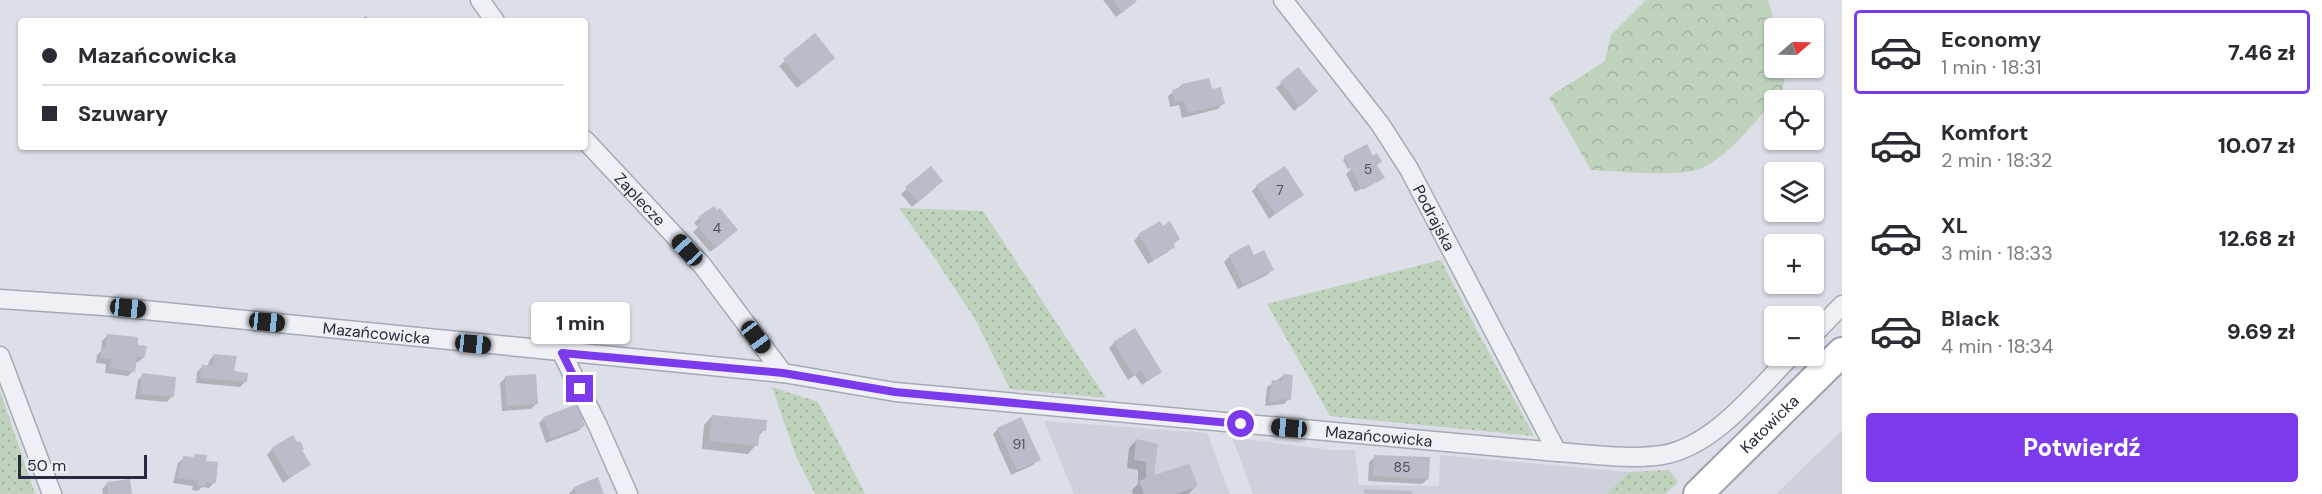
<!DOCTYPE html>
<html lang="pl">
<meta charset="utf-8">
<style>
body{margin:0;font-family:"DM Sans",sans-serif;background:#f7f7f7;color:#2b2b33;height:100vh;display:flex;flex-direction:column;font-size:22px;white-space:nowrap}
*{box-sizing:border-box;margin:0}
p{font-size:20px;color:#7c7c81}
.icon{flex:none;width:33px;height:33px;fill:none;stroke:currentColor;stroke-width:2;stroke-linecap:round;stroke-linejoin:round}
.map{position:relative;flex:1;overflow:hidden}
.details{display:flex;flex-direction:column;background:#fff;width:480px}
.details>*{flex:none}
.hud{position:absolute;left:18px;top:18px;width:570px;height:132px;border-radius:6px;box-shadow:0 2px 4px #0004;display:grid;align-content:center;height:132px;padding:0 24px;background:#fff}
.needle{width:39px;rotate:70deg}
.buttons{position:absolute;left:1764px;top:18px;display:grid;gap:12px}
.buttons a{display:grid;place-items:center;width:60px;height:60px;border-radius:6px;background:#fff;box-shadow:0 2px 4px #0004;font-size:30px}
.scale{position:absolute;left:18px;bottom:15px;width:129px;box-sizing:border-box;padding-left:6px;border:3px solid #252b3e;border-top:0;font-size:16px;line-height:21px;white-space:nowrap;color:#252b3e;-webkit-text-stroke:4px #ebeef5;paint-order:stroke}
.end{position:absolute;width:27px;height:27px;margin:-14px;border:8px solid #7c3aed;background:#fff;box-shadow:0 0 0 3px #fff}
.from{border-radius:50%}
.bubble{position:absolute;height:42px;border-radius:6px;background:#fff;box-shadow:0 2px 4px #0004;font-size:20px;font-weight:800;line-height:42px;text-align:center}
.car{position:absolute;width:18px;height:36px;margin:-18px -9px;border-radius:8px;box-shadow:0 0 4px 2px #0007;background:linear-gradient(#222 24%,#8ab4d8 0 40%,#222 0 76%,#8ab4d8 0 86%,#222 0)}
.hud b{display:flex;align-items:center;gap:21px;height:57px;font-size:22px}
.hud b+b{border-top:2px solid #e1e1e2}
.hud i{width:15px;height:15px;background:#2b2b33}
ul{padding:10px 0 0;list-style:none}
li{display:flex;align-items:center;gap:18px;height:84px;margin:0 12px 9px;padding:0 12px;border:3px solid transparent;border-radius:6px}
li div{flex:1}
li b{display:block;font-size:22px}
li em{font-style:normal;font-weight:800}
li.current{border-color:#7c3aed}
li>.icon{width:54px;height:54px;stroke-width:1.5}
.primary-button{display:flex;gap:12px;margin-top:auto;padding:12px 24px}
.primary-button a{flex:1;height:69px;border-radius:6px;background:#7c3aed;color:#fff;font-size:24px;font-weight:800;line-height:69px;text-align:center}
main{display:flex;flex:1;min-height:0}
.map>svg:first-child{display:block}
</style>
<main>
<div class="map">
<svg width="1842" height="494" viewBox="0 0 1842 494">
<defs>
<pattern id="grass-dots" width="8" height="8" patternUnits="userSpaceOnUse" patternTransform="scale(1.5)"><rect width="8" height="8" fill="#bfd2bc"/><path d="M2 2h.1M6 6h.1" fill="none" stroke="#a4b4a3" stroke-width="1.8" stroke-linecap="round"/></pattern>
<pattern id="forest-crowns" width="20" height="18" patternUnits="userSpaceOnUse" patternTransform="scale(1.5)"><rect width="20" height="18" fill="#bfd2bc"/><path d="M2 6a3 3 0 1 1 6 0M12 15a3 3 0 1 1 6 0" fill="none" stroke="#a4b4a3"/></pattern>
</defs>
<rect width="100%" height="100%" fill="#dcdfe7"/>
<g fill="#ced1dc">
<path d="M1044,421L1207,433L1230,494H1074Z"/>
<path d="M1842,430V494H1776Z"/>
<path d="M1232,437L1329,450H1355L1359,485L1439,486L1440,455L1629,472L1606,494H1253Z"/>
</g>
<g fill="url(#grass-dots)">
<path d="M899,208L983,211L1106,398L1010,389L975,319L932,254Z"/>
<path d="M1441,260L1480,336L1534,436L1330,416L1267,304Z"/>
<path d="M772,387L818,402L865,494H815L795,454Z"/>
<path d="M0,391L35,494H0Z"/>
<path d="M1669,470L1678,482L1665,494H1606L1629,472Z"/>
</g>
<path fill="url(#forest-crowns)" d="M1646,0H1768L1776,28L1774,68H1783L1785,78L1782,91C1760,115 1732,154 1702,168C1679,178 1617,171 1591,170L1549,97L1605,61L1611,35Z"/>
<g fill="#0003">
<path d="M1103,0H1135L1136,1L1116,17Z"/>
<path d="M366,16L370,21H358Z"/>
<path d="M815,35L828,63L797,88L779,66Z"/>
<path d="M1298,69L1311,96L1294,111L1276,88Z"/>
<path d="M1182,85L1211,91L1223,103L1218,109L1182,118L1179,105L1170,107L1168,96Z"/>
<path d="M1345,157L1376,165L1383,178L1378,182V180L1355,192L1346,174L1354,166L1348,169L1343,160Z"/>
<path d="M931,168L936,187L912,207L901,194Z"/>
<path d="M1257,186L1302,195L1269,219L1252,191Z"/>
<path d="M699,218L730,236L710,252L693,232L698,227L694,223Z"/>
<path d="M1139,235L1178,239L1168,252L1148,264L1134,241Z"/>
<path d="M1230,256L1254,257L1272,270L1267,275L1238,289L1224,262Z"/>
<path d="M108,335L144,357L138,362H135L133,371L128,376L105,373L106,364L96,363L97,355L101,351L102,341Z"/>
<path d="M1114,343L1160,372L1142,385L1135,375L1128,380L1109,348Z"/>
<path d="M214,355L232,373L246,381L240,387L196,383L197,372L203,366L208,367L209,361Z"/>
<path d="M143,375L172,396L167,402L135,399L138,380Z"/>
<path d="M1284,375L1289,399L1284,404L1265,406L1267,387Z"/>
<path d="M506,377L537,403L531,409L502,411L500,383Z"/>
<path d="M712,416L764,430L757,438L756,445L748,454L702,449L704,425Z"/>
<path d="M544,418L584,425L578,431L546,443L539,423Z"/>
<path d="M998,429L1039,459L1033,465L1011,475L993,434Z"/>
<path d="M1137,440L1156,445L1152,478L1196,486L1188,494H1133L1132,490L1138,484V470L1127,468L1129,448Z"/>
<path d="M272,449L300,451L309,465L283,483L267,455Z"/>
<path d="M195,455L205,462L214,483L209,488L202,487L198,491L192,490L193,486L173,483L178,463L184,458L192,459Z"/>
<path d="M1375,457L1428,479L1422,484L1368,481L1369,462Z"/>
<path d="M108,483L131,494H103L102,489Z"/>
<path d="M574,488L601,494H569Z"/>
</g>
<g fill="#b9bdca">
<path d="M1113,0H1136L1137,1L1122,13Z"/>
<path d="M815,33L835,58L803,84L783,59Z"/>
<path d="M1298,67L1318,91L1300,107L1280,82Z"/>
<path d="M1209,78L1212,89L1221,87L1225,104L1188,113L1184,100L1175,102L1172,90L1182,87L1181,84Z"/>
<path d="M1367,144L1373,156L1377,153L1382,162L1377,165L1385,178L1362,190L1344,156Z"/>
<path d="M931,166L943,181L918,202L905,187Z"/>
<path d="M1285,166L1304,195L1275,214L1256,185Z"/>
<path d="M714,206L717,210L720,208L738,230L716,248L697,226L702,221L698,217Z"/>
<path d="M1160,221L1163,226L1170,221L1180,239L1173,243L1175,247L1154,260L1138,234Z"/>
<path d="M1249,244L1254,255L1264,250L1274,270L1243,285L1229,255Z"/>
<path d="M1135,328L1162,372L1148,381L1141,371L1134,375L1113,342Z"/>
<path d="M107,334L138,337V345L147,346L145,357H137L135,372L110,368L111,359L100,358L102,348H106Z"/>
<path d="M214,354L237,356L234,371L248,373L247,382L201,378L202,365H213Z"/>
<path d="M142,373L176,377L174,397L140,394Z"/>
<path d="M536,374L538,404L507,406L505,376Z"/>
<path d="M1284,374L1293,375L1291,400L1279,399V402L1269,401L1272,380L1282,381Z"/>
<path d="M578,404L585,426L551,438L543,417Z"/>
<path d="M712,415L767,420L766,431H760L758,446L709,441Z"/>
<path d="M1021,417L1041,460L1017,470L997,428Z"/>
<path d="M293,435L297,442L300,441L304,449L302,450L311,465L289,478L271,448Z"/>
<path d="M1136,439L1158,444L1154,475L1189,464L1198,486L1177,494H1144L1139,481L1146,478V462L1134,460Z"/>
<path d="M195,454L207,455L206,461L218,462L216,483L206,482L205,486L197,485L198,481L177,478L183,456L194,457Z"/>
<path d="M1374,455L1430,457L1429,479L1373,476Z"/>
<path d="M598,477L604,494H576L574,487Z"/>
<path d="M130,479L132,494H108L107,482Z"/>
<path d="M1364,489L1412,491V494H1364Z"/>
</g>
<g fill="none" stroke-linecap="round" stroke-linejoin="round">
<g stroke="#a5a9b4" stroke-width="21">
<g id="street">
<path d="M480,0L495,21"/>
<path id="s1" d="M1283,0L1380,124L1409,169L1557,452"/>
<path id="s2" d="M585,140L702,265L783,373"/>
<path id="s3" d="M0,299L104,306L783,373L895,392L1557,452C1591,454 1628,460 1662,455C1713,447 1757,390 1791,356"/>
<path d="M1814,334L1842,305"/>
<path d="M562,353L598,426L628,494"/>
<path d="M0,356L52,494"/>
</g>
</g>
<g stroke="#9aa1b3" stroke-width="32">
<g id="primary">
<path id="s4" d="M1698,494L1842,352"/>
</g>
</g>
<use href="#street" stroke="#eff0f5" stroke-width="18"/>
<use href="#primary" stroke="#fff" stroke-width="28"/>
</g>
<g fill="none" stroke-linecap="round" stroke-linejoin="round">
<path stroke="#7c3aed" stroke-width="8" d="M580,389L562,353L783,373L895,392L1241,424"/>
</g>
<g text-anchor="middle" stroke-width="6" stroke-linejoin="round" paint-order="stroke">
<g font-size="14" fill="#4a5061">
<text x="1368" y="174">5</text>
<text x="1280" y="195">7</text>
<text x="717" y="233">4</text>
<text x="1019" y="449">91</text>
<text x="1402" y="472">85</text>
</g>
<g font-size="16" fill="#252b3e" stroke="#ebeef5">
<text dy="6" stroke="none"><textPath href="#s2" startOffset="81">Zaplecze</textPath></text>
<text dy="6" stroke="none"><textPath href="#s1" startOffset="266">Podrajska</textPath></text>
<text dy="6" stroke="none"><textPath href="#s3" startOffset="378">Mazańcowicka</textPath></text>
<text dy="6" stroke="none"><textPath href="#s4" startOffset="100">Katowicka</textPath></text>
<text dy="6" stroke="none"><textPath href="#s3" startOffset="1386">Mazańcowicka</textPath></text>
</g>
</g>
</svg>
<div class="buttons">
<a><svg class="needle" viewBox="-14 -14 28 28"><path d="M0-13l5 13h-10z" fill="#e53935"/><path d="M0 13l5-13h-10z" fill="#7c7c81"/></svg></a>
<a><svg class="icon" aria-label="locate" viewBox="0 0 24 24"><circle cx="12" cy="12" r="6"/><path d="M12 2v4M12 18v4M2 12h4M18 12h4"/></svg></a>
<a><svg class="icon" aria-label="layers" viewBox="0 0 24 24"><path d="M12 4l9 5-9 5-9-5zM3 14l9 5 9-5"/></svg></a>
<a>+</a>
<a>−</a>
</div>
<div class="scale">50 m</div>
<i class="end from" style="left:1241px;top:424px"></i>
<i class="end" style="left:580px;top:389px"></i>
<div class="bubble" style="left:531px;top:302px;width:99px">1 min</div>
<i class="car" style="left:687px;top:250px;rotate:317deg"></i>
<i class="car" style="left:128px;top:308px;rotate:96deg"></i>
<i class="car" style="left:267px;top:322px;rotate:96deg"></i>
<i class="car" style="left:756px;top:337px;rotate:143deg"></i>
<i class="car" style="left:473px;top:344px;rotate:96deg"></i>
<i class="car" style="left:1289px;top:428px;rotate:275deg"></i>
<div class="hud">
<b><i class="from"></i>Mazańcowicka</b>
<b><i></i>Szuwary</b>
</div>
</div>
<section class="details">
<ul>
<li class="current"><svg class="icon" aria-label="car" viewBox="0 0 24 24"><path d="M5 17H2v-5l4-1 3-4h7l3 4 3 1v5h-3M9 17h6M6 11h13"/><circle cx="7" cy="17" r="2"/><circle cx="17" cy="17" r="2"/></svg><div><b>Economy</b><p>1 min · 18:31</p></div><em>7.46 zł</em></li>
<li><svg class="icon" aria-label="car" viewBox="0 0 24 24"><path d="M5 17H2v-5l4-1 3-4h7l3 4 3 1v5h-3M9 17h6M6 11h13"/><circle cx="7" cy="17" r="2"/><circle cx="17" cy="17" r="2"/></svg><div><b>Komfort</b><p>2 min · 18:32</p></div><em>10.07 zł</em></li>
<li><svg class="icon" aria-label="car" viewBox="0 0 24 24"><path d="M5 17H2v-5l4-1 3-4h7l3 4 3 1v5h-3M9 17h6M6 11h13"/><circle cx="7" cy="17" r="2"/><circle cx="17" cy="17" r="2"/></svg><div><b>XL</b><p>3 min · 18:33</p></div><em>12.68 zł</em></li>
<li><svg class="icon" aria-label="car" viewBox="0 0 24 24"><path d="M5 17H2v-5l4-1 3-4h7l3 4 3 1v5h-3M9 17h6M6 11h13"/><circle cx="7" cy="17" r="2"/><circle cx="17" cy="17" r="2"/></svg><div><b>Black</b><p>4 min · 18:34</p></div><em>9.69 zł</em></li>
</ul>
<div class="primary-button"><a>Potwierdź</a></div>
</section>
</main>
